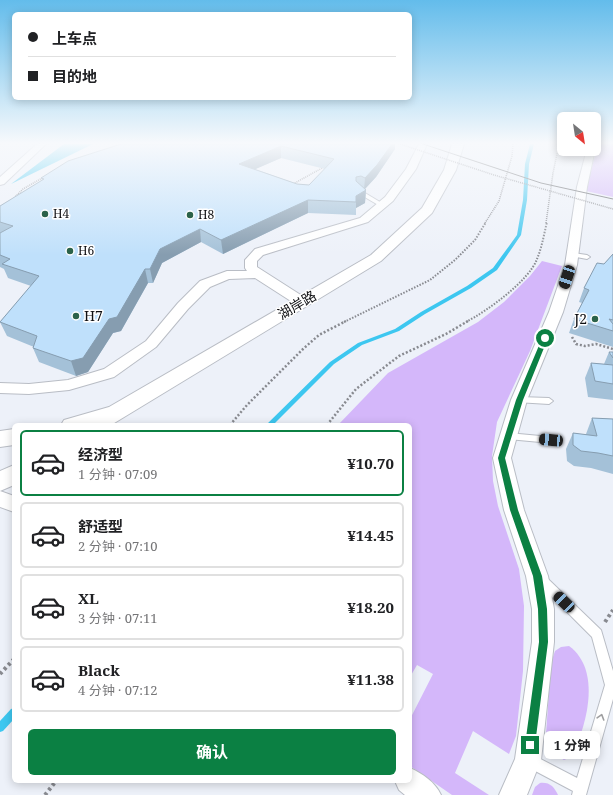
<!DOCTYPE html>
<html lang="zh">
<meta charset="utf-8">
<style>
body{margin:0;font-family:"Noto Serif","Noto Sans SC",serif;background:#f2f2f2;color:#202124;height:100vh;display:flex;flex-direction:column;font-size:15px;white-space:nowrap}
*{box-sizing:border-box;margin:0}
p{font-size:13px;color:#757577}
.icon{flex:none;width:22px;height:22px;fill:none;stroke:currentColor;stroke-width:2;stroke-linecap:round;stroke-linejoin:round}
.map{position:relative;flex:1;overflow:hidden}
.side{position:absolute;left:12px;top:423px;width:400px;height:360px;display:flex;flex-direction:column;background:#fff;border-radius:6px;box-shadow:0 2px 10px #0003}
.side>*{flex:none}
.top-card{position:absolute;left:12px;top:12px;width:400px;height:88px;border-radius:6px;box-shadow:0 2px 10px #0003;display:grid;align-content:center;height:88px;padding:0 16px;background:#fff}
.needle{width:26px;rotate:150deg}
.tools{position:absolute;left:557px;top:112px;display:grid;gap:8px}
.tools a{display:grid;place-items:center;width:44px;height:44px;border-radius:6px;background:#fff;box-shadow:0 2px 10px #0003;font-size:20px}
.end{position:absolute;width:18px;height:18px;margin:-9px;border:5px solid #0b8043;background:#fff;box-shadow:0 0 0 2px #fff}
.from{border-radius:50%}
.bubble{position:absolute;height:28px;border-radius:6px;background:#fff;box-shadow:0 2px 10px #0003;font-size:13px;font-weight:700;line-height:28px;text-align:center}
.car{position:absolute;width:12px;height:24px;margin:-12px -6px;border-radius:5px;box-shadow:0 0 3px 1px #0007;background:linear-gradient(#222 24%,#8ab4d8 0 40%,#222 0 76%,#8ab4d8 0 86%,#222 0)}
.top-card b{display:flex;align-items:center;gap:14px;height:38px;font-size:15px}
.top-card b+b{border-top:1px solid #e0e0e0}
.top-card i{width:10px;height:10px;background:#202124}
ul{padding:7px 0 0;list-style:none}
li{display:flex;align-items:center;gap:12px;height:66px;margin:0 8px 6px;padding:0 8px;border:2px solid #e0e0e0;border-radius:6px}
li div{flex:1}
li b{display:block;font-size:15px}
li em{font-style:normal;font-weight:700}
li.active{border-color:#0b8043}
li>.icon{width:36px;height:36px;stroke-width:1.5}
.cta{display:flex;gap:8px;margin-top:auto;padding:8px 16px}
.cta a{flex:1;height:46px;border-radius:6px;background:#0b8043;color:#fff;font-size:16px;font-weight:700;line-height:46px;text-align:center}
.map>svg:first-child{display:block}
</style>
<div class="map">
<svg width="613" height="795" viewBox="0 0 613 795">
<rect width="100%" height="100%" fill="#edf1f9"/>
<g fill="#d4b7fa">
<path d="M598,144H613V197L586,191Z"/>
<path d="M542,261L562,266L530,351L497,422L492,456L493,481L498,506L519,569L524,606L523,671L516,736L509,754L473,731L455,773L489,795H452L410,766V719L433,674L417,665L410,677V425H338L388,373L478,322L504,302L530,276Z"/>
<path d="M569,646C602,670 587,726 571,757L564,760L552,753L546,734L551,663L555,651L561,647Z"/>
<path d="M540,783C550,782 554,787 558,795H532L535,787Z"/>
</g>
<path fill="#3dc7f0" d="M64,144H93L11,184Z"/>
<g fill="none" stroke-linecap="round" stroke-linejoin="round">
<g fill="#3dc7f0" fill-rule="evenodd">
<path d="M530,144H534L529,164L527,200L521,235L497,270L471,288L425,314L399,331L362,345L334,364L273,425H266L330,362L358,343L395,329L421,312L467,286L493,268L517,235L523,200L525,164Z"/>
<path d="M14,708V719L3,731L0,732V721L11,709Z"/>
</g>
<g stroke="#b9bdc5" stroke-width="2">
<g id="service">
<path d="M356,190H360L385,205L380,206L356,192Z"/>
<path d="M573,253L587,255L590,257L587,259L571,256V254Z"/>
<path d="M519,397L549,398L553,401L549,404L516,402L515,400Z"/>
<path d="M508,433L551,437L554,438L555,440L554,442L551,443L508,439L505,438L504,436L505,434Z"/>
<path d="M543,576L547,578L601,630L613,671V699L586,795H572L573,791L524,765L522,760L524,755L529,753L577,778L605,685L592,637L539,584L538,581L539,578Z"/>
</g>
</g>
<g stroke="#b9bdc5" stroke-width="2">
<g id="minor">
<path d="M37,144H46L4,184L0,185V177Z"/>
<path d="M419,144H427L416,169L393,201L368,222L263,255L257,261V267L307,299L309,302L307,305H297L255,278L229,279L210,287L188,309L156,347L114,377L69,390L29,394L0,393V383L29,384L68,380L104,369L146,341L178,303L200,281L227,271H247L245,268V260L255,249L360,218L385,197L406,169Z"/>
<path d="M594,147L595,149L587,187L577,265L563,312L527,400L511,458L524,510L548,576L554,609V642L541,760L527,795H499L515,759L532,642V609L526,576L504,510L493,458L511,400L549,312L565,265L577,187L587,149H594Z"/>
<path d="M0,491L14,496V512L0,507Z"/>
<path d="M410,768C423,774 435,782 441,795H405L399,790L395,781H410Z"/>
</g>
</g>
<g stroke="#b9bdc5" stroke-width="2">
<g id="tertiary">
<path d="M452,144H464L456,170L432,213L381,261L111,425H61L64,420L109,407L371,255L422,208L444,170Z"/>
<path d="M14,429V445L0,447V431Z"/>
<path d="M14,465V485L0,491V471Z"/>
</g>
</g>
<g stroke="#888a90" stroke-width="1.5" stroke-dasharray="1 1" stroke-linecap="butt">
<path d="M293,184L324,167"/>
<path d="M14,198L23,189L44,177"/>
<path d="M485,223L499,201L512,156L513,144"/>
<path d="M546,223L553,173L559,144"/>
</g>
<g stroke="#888a90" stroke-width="2" stroke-dasharray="1.5 1.5" stroke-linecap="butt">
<path d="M344,322L430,280L455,260L475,240L486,222"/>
<path d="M466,322C487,311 529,281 537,259C542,247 544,234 547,222"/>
</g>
<g stroke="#888a90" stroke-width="2.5" stroke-dasharray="2 2" stroke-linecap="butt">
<path d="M572,337L576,344L585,346L596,344L613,349"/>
<path d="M230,425L247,405L303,349L319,335L346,321"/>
<path d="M327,425L356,389L399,356L446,334L468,321"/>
</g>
<g stroke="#888a90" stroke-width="4" stroke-dasharray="3 3" stroke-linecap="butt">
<path d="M605,622L613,610"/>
<path d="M0,674L14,659"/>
<path d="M45,795L56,781"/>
</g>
<use href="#service" fill="#fff" fill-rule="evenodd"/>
<use href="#minor" fill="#fff" fill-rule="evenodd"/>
<use href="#tertiary" fill="#fff" fill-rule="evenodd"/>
<path stroke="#56585c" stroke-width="1" d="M423,144L541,183L613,199"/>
<path stroke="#888a90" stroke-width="1.5" stroke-dasharray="1 1" stroke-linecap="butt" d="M400,144L494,175L613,209"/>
</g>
<g fill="#a4c1d8" fill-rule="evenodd">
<path d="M121,144H391L395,149L376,177L365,189L366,190L365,203L356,208V215L308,213L223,254L201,242L162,263L153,283H148L121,331L113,333L88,372L76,376L39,362L33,348L34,347L7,336L0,322L31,286L8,278L4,269L0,267V206L42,180L41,178ZM281,158L325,169L309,185L297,184L255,169Z"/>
<path d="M613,254V347L569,333L574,319L582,303L579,302L584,288Z"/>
<path d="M609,352H613V400L588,397L585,378L591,363L604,364Z"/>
<path d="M592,418L613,419V474L591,468L574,466L567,461L566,449L573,433L586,435V434Z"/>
</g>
<g fill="#869db0">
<path d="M392,144H395V149L376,177L364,190L365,178Z"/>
<path d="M281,146V158L240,176L239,164Z"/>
<path d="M366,190L365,203L356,208V196Z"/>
<path d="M308,200V213L223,254L221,240Z"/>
<path d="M200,229L201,242L162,263L153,283L150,269L160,249Z"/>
<path d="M145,269L148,283L121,331L113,333L88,372L76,376L71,361L109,319Z"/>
</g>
<g fill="#bfe0fb" stroke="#869db0" fill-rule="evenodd">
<path d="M121,144H392L377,165L365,178L361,176L356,177V181L366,190L356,196V202L308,200L221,240L200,229L160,249L150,269H145L117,317L109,319L83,358L71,361L33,348L37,336L0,322L39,276L2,264L10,259L0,255V233L13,226L0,222V206L44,179L41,178L68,161ZM281,146L334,159L309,185L297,184L239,164Z"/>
<path d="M613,254V320L609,319L613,324V331L574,319L589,290L584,288L597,263L604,264Z"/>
<path d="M609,352H613V358Z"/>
<path d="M591,363L613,365V384L595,381Z"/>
<path d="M592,418L613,419V456L598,453L581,451L573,445V433L597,436Z"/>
</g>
<defs><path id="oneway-chevron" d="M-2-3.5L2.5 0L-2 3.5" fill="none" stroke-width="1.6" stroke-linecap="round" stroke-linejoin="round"/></defs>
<use stroke="#9f9fa0" href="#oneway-chevron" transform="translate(601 717) rotate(-73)"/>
<linearGradient id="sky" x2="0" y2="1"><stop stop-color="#63bceb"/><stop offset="0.56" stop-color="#f7f9fc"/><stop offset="1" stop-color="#f7f9fc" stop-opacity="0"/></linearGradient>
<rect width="613" height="255" fill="url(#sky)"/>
<path fill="#0b8043" d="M543,336L548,338L523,400L505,458L518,510L542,576L547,609L548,642L535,745L534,749L530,750L526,749L525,745L539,642L538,609L533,576L510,510L498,458L516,400Z"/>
<g fill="#2b6249" stroke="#fff" stroke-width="1.5">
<circle cx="45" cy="214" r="4"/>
<circle cx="190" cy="215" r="4"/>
<circle cx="70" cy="251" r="4"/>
<circle cx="76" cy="316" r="4"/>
<circle cx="595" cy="319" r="4"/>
</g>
<g text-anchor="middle" stroke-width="3" stroke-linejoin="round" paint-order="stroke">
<g font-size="12" fill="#0e0f12" stroke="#fff" text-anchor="start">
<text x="53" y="218">H4</text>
<text x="198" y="219">H8</text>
<text x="78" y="255">H6</text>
</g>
<g font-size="14" fill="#0e0f12" stroke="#fff">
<text transform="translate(297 305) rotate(-31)" y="5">湖岸路</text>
</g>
<g font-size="14" fill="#0e0f12" stroke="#fff" text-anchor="start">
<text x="84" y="321">H7</text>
<text x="587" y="324" text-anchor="end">J2</text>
</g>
</g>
</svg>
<div class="tools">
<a><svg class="needle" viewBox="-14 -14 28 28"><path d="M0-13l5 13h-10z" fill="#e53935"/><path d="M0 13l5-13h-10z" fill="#757577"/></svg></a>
</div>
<i class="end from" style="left:545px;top:338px"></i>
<i class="end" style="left:530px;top:745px"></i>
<div class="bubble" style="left:544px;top:731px;width:56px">1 分钟</div>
<i class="car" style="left:567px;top:277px;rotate:198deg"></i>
<i class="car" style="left:551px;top:440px;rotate:275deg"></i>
<i class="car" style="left:564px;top:602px;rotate:314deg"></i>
<div class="top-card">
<b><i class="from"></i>上车点</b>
<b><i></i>目的地</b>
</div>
<section class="side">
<ul>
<li class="active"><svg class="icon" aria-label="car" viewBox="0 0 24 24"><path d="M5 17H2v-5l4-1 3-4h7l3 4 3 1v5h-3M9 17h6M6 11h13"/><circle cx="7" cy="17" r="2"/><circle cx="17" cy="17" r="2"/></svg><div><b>经济型</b><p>1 分钟 · 07:09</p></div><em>¥10.70</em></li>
<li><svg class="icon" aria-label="car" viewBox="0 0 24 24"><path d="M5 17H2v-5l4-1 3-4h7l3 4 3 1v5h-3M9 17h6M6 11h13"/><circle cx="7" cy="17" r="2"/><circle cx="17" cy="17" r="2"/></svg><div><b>舒适型</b><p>2 分钟 · 07:10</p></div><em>¥14.45</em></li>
<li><svg class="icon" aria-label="car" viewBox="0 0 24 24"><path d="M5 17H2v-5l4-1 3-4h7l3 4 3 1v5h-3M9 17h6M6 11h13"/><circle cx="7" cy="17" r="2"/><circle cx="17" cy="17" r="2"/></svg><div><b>XL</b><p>3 分钟 · 07:11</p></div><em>¥18.20</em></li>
<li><svg class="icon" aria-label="car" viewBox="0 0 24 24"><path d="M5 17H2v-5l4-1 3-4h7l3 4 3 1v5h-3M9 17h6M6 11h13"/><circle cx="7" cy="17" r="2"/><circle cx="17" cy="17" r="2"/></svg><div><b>Black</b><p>4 分钟 · 07:12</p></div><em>¥11.38</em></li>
</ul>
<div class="cta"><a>确认</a></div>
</section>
</div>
